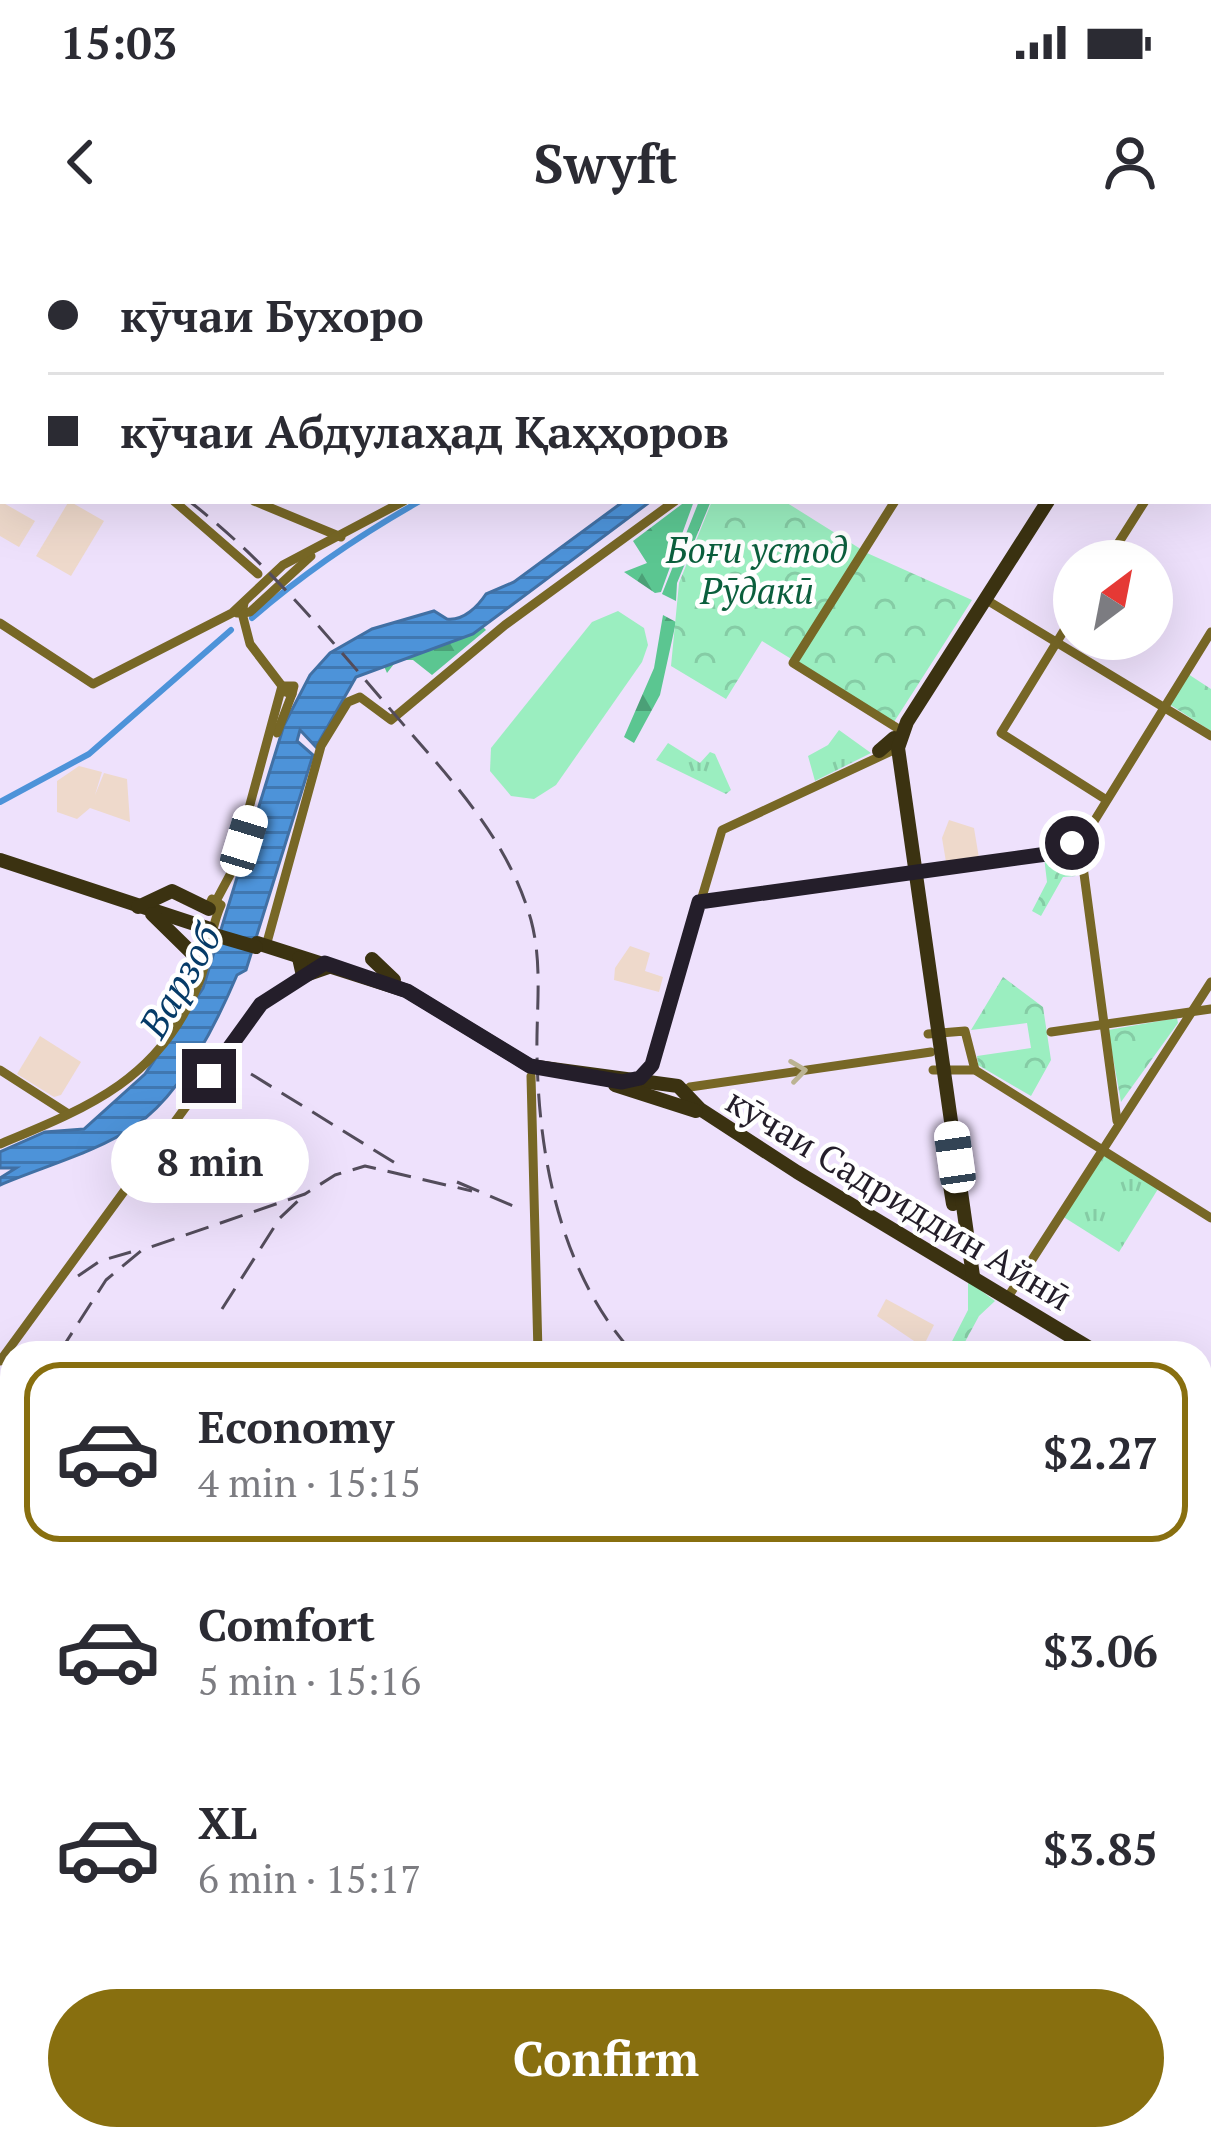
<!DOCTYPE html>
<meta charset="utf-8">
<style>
body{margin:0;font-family:"PT Serif",serif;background:#f2f2f3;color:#2b2b33;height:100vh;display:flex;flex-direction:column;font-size:45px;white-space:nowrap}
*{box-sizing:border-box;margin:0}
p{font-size:39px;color:#7c7c81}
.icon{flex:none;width:66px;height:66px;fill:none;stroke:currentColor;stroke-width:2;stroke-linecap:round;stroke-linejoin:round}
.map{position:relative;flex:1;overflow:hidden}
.details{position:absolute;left:0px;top:1101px;width:1212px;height:810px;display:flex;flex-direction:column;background:#fff;border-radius:36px 36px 0 0;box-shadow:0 12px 48px #0002}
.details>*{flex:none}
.banner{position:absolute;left:0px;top:0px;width:1212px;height:264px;box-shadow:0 12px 48px #0002;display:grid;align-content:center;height:264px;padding:0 48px;background:#fff}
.needle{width:78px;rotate:32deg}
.tools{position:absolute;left:1053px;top:300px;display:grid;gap:24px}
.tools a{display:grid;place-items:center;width:120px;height:120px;border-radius:50%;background:#fff;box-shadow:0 12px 48px #0002;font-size:60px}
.end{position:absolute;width:54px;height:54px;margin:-27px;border:15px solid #241e2a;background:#fff;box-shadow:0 0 0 6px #fff}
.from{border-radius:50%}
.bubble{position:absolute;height:84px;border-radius:42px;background:#fff;box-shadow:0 12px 48px #0002;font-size:39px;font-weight:800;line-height:84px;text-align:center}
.car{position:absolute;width:36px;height:72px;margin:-36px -18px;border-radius:15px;box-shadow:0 0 9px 3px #0007;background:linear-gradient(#fff 24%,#345 0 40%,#fff 0 76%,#345 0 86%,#fff 0)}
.banner b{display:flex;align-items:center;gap:42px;height:114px;font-size:45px}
.banner b+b{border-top:3px solid #e1e1e2}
.banner i{width:30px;height:30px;background:#2b2b33}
ul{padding:21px 0 0;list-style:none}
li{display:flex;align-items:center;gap:36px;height:180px;margin:0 24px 18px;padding:0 24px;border:6px solid transparent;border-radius:36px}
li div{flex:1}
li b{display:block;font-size:45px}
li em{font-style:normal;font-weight:800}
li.active{border-color:#886f0f}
li>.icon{width:108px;height:108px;stroke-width:1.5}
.primary-button{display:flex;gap:24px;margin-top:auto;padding:24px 48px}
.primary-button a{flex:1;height:138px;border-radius:72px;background:#886f0f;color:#fff;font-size:48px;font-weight:800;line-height:138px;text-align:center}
.status{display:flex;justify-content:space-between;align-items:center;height:84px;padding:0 60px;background:#fff;direction:ltr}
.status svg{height:33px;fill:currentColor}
header{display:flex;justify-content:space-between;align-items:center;height:156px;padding:0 48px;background:#fff;font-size:54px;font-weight:800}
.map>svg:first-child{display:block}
</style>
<div class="status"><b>15:03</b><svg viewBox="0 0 49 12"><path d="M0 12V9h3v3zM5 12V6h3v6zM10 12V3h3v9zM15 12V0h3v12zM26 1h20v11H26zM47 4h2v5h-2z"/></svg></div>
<header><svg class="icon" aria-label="back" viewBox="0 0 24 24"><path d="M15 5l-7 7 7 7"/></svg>Swyft<svg class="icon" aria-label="person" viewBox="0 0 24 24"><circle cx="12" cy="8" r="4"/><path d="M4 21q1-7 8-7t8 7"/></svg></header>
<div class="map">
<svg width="1211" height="1911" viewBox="0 0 1211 1911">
<defs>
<pattern id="grass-tufts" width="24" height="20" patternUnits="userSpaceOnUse" patternTransform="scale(3)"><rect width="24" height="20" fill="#9beec0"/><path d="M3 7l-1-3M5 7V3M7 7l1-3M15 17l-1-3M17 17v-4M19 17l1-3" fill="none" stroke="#85cca5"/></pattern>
<pattern id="forest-firs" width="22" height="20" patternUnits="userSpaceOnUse" patternTransform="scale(3)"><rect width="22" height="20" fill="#5bc691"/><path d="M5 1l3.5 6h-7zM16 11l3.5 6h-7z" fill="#4ba077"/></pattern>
<pattern id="park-crowns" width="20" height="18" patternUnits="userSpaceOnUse" patternTransform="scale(3)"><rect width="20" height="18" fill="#9beec0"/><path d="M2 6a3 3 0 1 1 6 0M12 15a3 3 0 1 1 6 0" fill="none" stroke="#85cca5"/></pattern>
<pattern id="water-rules" width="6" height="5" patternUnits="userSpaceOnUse" patternTransform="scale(3)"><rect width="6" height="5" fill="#4d93d9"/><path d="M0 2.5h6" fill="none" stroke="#4077b0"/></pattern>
</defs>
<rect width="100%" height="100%" fill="#eee1fc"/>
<g fill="#eed9cb">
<path d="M0,261L35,281L19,307L0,296Z"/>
<path d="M69,261L104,281L71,336L36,316Z"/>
<path d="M79,526L102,532L95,555L104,533L127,539L130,582L90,568L77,579L57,572V541Z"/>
<path d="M949,580L974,588L979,618L946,622L942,598Z"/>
<path d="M630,706L650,713L645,731L663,737L659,752L614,740L615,728Z"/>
<path d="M40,796L81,822L61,855L54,857L17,834Z"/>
<path d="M886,1059L934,1085L923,1107L877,1076Z"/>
</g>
<g fill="url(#grass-tufts)">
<path d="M839,490L871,513L815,541L808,516L828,505Z"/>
<path d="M668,503L700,523L710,512L715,514L731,550L726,554L656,520Z"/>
<path d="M1102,914L1158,949L1119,1012L1062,976Z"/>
<path d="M867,1899H974L994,1911H859Z"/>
<path d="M1142,1899L1144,1911H1033L1027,1901Z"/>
</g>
<g fill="url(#forest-firs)">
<path d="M686,261H694L661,352L655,353L624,332L647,323L633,301Z"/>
<path d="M699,261H711L677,343L676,361L662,354Z"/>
<path d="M663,375L676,382L660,455L634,503L624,497L654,428Z"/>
<path d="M482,386L486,390L432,435L413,420H397L387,433L383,424L459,400Z"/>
</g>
<g fill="url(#park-crowns)">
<path d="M712,261H784L867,313L972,360L894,482L762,401L726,459L671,426L679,343Z"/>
<path d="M1188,434L1211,449V491L1169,464Z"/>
<path d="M1059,616L1071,621L1076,636L1063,637L1041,676L1032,671L1047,642L1044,617Z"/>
<path d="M1003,737L1043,767L1051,820L1031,856L978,825L977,816L1031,808L1027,783L971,790Z"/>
<path d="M1177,778L1178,783L1121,862L1108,790Z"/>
<path d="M968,1041L995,1061L979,1076L959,1113H946L968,1070Z"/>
</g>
<path fill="#9beec0" d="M618,371L644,388L648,405L642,422L556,545L534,559L511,556L490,531L491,508L592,382Z"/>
<path fill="url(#water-rules)" stroke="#4170a4" stroke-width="3" d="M624,261H651L473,394L356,437L316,507L300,490L297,501L313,515L246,730L237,735C220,775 185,852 135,886C95,913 44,926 0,945V938L16,928H0V912L45,892L84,889L145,834L203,748L284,485L310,435L330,413L372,389L434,371L447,379C464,381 478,366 486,354L514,342Z"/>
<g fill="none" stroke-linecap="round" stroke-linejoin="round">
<g stroke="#4d93d9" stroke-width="6">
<path d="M912,3L914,0"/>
<path d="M934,3L960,0"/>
<path d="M252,378C305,332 358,296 420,261"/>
<path d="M0,562L89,514L231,390"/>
<path d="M1200,1739L1211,1721"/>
</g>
<g stroke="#a096ac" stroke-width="6">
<path d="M1200,1886L1211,1892"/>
<path d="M1020,1899V1911"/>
<path d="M1151,1899L1152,1911"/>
<path d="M998,1901L1018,1899"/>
</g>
<path stroke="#a096ac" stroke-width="15" d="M995,1899L1014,1911"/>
<g stroke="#776726" stroke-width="9">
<path d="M110,3L112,0"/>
<path d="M893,3L896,0"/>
<path d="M0,149L3,146"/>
<path d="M1209,161L1211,158"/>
<path d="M0,176L3,171"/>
<path d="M0,205L3,200"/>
<path d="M174,261L258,334"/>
<path d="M254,261L341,297"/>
<path d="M895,261L793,423L902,491"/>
<path d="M1107,321L1145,261"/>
<path d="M985,359L1211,496"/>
<path d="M244,363L242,373L250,372L311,316"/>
<path d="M237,373H242L250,404L282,446"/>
<path d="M1074,374L1001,493L1105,559"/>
<path d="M0,383L93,444L232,373L283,325L404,261"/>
<path d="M277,493L292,454"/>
<path d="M217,659L232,631L282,446H294L292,454L282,451"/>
<path d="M699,661L1079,609"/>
<path d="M266,706L321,506L348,462L360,457L391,480L505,385L675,261"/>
<path d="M177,769L199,726"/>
<path d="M1051,792L1211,769"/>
<path d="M928,794L965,791L975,830"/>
<path d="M0,830L67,873"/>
<path d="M933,830H975L1211,978"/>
<path d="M531,836L538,1113"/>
<path d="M640,838L652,825L722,590L898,508"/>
<path d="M683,853L690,847L931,812"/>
<path d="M1117,881L1080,604L1211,392"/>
<path d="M0,904C87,868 159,840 198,745C209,720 210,688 221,665L212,659L208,667L218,671"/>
<path d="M1006,1060L1211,742"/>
<path d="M0,1121L261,764L305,735"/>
<path d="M0,1168L12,1176"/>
<path d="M0,1424L12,1432"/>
<path d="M1200,1604L1211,1584"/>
<path d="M1200,1694L1211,1704"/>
<path d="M1200,1730L1211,1712"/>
<path d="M1200,1802L1211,1809"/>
<path d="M8,1911L14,1899"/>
<path d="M249,1911L256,1899"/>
<path d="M448,1911L454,1899"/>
</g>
<g stroke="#3b3211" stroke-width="14">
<path d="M754,0L759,3"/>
<path d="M801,3L803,0"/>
<path d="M1209,6L1211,3"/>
<path d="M879,511L894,498"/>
<path d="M0,620L210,689"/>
<path d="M138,667L172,651L209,669"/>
<path d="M152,674L201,722"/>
<path d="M257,703L407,751L530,826L678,846L700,869L797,932L1098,1113"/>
<path d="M299,718L303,736L329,727"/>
<path d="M372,719L394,740"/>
<path d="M615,845L696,871"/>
<path d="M945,914L953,964"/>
<path d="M973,1036L898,508L907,482L1048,261"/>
<path d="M1200,1177L1211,1184"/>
</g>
<g stroke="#534c5b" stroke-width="3" stroke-dasharray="24 12" stroke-linecap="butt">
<path d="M0,162L3,163"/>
<path d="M189,261C264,319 324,392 385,463C442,531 506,592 531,680C543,725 536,770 537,816C539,920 561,1033 633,1113"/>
<path d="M251,834L400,926"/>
<path d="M457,942L518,968"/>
<path d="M78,1036L100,1021L131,1012"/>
<path d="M222,1069L280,978L301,958"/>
<path d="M59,1113L106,1040L142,1010L305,954L335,935L365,926L472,951"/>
<path d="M0,1207L12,1188"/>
<path d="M1200,1423L1211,1428"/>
</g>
<path stroke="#3b3211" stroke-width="14" d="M208,693L256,707"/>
</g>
<defs><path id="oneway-chevron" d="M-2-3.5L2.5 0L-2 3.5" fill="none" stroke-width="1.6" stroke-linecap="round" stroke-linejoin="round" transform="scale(3)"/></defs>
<use stroke="#bbb392" href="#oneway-chevron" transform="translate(798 831) rotate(-8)"/>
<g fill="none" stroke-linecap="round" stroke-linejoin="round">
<path stroke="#241e2a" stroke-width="15" d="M209,836L261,764L325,723L407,751L530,826L622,842L640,838L652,825L699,662L1054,613L1072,603"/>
</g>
<g text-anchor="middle" stroke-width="9" stroke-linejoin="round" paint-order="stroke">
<g font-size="36" font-style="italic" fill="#0b5f3d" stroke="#fff">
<text x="757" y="323">Боғи устод<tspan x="757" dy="41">Рӯдакӣ</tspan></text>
</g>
<g font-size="36" fill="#241e2a" stroke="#fff">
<text transform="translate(899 959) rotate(31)" y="13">кӯчаи Садриддин Айнӣ</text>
</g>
<g font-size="39" font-style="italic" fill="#063b68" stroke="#fff">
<text transform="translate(180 741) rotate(-60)" y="14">Варзоб</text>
</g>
</g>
</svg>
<div class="tools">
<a><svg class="needle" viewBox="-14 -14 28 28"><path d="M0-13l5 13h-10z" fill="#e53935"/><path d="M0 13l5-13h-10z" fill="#7c7c81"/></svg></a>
</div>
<i class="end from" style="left:1072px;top:603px"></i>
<i class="end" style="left:209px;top:836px"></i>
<div class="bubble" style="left:111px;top:879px;width:198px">8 min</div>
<i class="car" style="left:244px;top:601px;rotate:17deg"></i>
<i class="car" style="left:955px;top:917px;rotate:352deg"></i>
<div class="banner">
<b><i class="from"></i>кӯчаи Бухоро</b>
<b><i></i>кӯчаи Абдулаҳад Қаҳҳоров</b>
</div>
<section class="details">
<ul>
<li class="active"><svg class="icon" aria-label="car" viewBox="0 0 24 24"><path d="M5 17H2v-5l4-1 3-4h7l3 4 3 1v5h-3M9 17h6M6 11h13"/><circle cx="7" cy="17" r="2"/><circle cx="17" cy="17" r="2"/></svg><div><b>Economy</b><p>4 min · 15:15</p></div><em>$2.27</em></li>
<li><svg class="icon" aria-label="car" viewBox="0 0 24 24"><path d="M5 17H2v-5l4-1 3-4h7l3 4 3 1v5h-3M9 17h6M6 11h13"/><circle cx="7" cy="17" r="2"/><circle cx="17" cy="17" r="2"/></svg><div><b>Comfort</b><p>5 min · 15:16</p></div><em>$3.06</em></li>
<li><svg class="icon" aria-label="car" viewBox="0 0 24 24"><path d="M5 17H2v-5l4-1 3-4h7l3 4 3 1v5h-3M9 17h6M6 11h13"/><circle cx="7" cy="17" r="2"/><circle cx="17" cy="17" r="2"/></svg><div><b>XL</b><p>6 min · 15:17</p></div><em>$3.85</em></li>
</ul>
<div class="primary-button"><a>Confirm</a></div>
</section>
</div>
